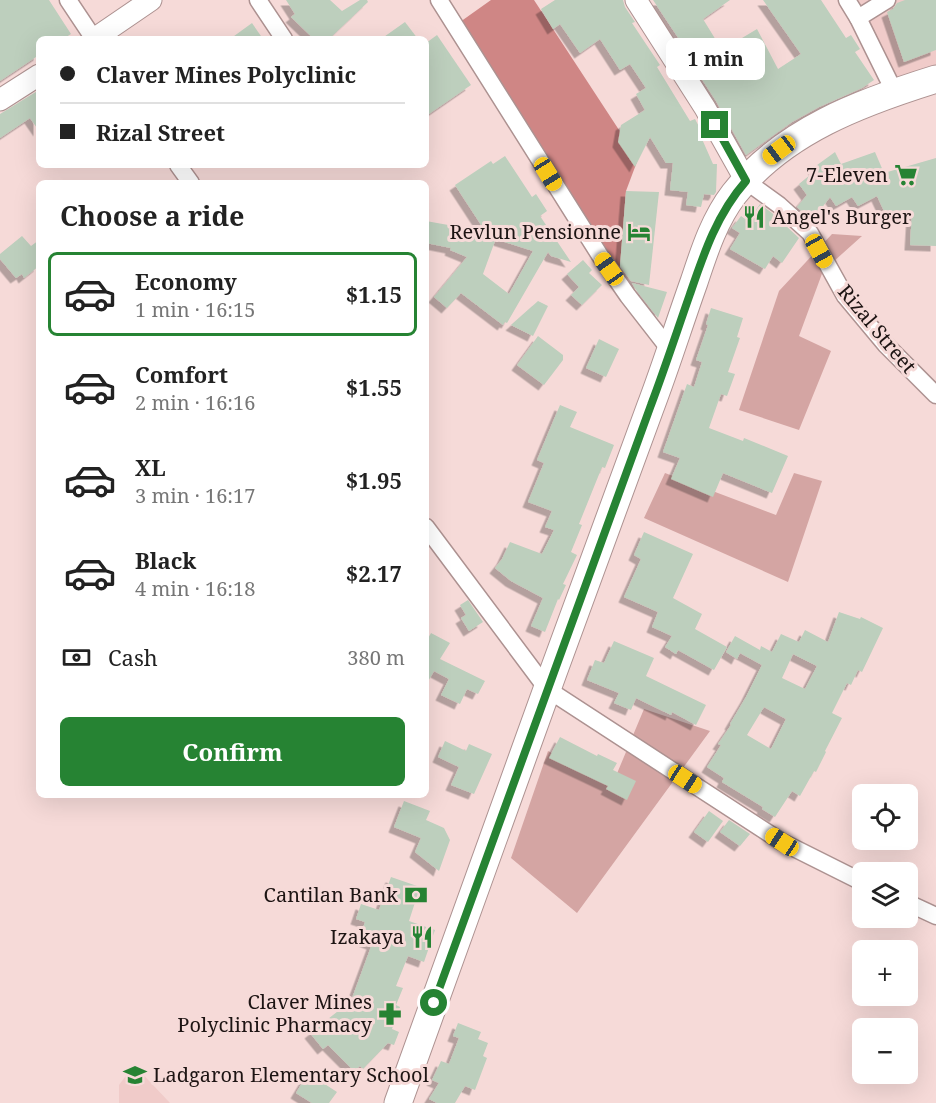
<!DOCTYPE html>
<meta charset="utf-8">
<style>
body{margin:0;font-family:"Noto Serif",serif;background:#f6f6f6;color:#222;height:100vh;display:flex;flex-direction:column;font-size:22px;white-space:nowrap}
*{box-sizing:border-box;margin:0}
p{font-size:20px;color:#767676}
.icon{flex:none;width:33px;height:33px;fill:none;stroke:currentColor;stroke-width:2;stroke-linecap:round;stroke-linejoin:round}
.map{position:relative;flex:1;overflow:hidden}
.sheet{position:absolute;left:36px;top:180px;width:393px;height:618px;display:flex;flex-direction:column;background:#fff;border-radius:9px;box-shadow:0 6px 24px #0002}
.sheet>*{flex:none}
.hud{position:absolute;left:36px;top:36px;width:393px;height:132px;border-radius:9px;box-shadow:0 6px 24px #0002;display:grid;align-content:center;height:132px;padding:0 24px;background:#fff}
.buttons{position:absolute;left:852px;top:784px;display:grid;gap:12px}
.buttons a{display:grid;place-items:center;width:66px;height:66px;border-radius:9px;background:#fff;box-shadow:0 6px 24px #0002;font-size:30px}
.end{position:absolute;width:27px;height:27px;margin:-14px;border:8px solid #268333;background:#fff;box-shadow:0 0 0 3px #fff}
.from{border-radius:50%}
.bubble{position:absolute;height:42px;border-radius:9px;background:#fff;box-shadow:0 6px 24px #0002;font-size:20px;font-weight:700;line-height:42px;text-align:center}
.car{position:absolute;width:18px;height:36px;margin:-18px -9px;border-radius:8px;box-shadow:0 0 4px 2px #0007;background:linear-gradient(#f5c518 24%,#345 0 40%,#f5c518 0 76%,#345 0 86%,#f5c518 0)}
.hud b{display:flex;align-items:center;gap:21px;height:57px;font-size:22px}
.hud b+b{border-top:2px solid #e0e0e0}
.hud i{width:15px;height:15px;background:#222}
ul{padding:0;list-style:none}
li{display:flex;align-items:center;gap:18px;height:84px;margin:0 12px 9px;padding:0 12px;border:3px solid transparent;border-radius:9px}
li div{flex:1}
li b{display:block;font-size:22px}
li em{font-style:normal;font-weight:700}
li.on{border-color:#268333}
li>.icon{width:54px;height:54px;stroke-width:1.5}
h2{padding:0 24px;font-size:27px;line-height:72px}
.pay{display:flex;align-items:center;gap:15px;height:66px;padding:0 24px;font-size:22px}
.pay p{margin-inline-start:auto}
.cta{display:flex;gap:12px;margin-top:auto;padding:12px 24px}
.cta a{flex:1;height:69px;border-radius:9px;background:#268333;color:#fff;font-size:24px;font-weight:700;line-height:69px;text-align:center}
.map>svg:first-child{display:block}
</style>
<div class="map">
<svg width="936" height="1103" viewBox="0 0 936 1103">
<defs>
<filter id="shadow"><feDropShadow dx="-5.5" dy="5.5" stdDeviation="0" flood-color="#0004"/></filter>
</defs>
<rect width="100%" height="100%" fill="#f6dad8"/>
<g fill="#f0cbc9">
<path d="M857,0H936V71L898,85L862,8Z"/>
<path d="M134,1065L170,1103H119V1085Z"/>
</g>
<g fill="#d4a5a3">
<path d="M832,234L862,236L823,271L799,336L831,351L799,430L739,410L779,291Z"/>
<path d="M665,473L776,515L794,473L822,481L788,582L644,518Z"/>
<path d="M644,709L710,731L577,913L511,858L548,751L613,783Z"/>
</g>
<path fill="#cf8685" d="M491,0H534L638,159L626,191L620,267L613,262L460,22Z"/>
<g fill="#bdcfbd" fill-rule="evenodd" filter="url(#shadow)">
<path d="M0,0H49L71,34L63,39H39V55L0,81Z"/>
<path d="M286,0H330L342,11L360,0H367L368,2L329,39H314L291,17L295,14Z"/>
<path d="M555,0H623L625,7L635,22L632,23L660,65L657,67L690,121L695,119L705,138L702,139L713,164H717L716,192L714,195L704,194L701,207L686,205L688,192L670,190L673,163H666L650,137L635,167L618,142L621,125L645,110L636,94L646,88L630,64L620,70L600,39L580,53L560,24L553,29L541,9Z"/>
<path d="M653,0H730L703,19L722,50L757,29L778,69L801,54L763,0H821L846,38L851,35L860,49L855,52L874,80L862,88L819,107L792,122L746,155L716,101L681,47L683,45Z"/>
<path d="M905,0H936V50L904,62L887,12L893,9L897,3Z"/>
<path d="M405,22L418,39H381Z"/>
<path d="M252,23L263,39H230Z"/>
<path d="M437,35L471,85L426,116V43Z"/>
<path d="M39,90V131L30,118L0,138V114Z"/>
<path d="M835,152L841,164L875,152L884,173L936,158V246L910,245L912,212L884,211L877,196L858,206L852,197L836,206L830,197L812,221L797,207L807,195L799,184L815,171L813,168Z"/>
<path d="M505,156L532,197L536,194L547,211L540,216L571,262L551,256L548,252L507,323L505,322L503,325L461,293L447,308L434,297L467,257L450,250L451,248L426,243V221L465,228L495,241L483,274L509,294L533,251L489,237L455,185L491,161L493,164Z"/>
<path d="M626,191L659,192L649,285L631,281L620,266Z"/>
<path d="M760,204L772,213L799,238L782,263L773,256L765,269L730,249L740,233L732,228L741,216L748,221Z"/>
<path d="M22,236L31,246L39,240V266L24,278L22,274L16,278L0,259V254Z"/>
<path d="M583,260L592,270L589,273L602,285L582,305L571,295L579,287L567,274Z"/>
<path d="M632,283L667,292L658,318L636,290Z"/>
<path d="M538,301L548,306L533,336L511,325Z"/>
<path d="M711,308L743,318L737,337L740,338L728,372L735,374L727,396L721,394L709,428L743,441L744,438L788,456L772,493L723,473L713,497L671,479L680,458L663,452L687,384L694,387L702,362L696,360L708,325L706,324Z"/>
<path d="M538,336L563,355V360L544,385L517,365Z"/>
<path d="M599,339L619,349L606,377L586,368Z"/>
<path d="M560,405L577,412L570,427L614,445L605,468L602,467L579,524L582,525L571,552L577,555L563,584L566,585L559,600L558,599L545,632L531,626L543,598L511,581L495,568L502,559L510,542L542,554L554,530L545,527L552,511L528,502L544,463L537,460Z"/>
<path d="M644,532L693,554L673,598L702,614L695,629L727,647L714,670L678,650L676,654L665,647L672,636L652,627L658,612L624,597L641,559L634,555Z"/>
<path d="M468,600L483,622L469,631L461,618L466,615L460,605Z"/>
<path d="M839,612L860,619L861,617L883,628L862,672L858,670L851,685L847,683L832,713L842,718L825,751L826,752L816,772L814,771L800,796L792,791L775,817L762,809L763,807L722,782L724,778L707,767L721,745L718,744L731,725L730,724L746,697L762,665L740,653L737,659L726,652L735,636L760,650L761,646L772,652L781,634L799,642L805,630L828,642ZM793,654L817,666L805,689L782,678ZM764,707L786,719L771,749L747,735Z"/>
<path d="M431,633L450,643L440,659L485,681L478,694L467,689L460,704L441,695L449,679L434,671L426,685V642Z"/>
<path d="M614,641L654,658L646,676L706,705L696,725L672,712L671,715L636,698L631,710L614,703L619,693L587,680L595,660L604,663Z"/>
<path d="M560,737L597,756L598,754L617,763L613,770L636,781L627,800L606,789L608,786L549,758Z"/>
<path d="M445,741L466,751L469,744L492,754L474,794L451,785L459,767L438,757Z"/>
<path d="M404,801L430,811L426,820L444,828L450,840L439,871L415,852L421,838L394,827Z"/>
<path d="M709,811L723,821L708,842L694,832Z"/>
<path d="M729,820L750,834L740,846L720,832Z"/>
<path d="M391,877L420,887L409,921L435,930L424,962L408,956L396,986L403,988L396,1005L400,1007L392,1029L399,1032L394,1045L388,1043L363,1069L360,1066L354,1071L328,1045L323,1049L310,1033L351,1001L372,944L359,939L365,922L356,919L361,904L379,910Z"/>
<path d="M458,1023L481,1032L478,1039L488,1043L483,1056L487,1058L475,1090L465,1086L455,1103H437L429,1099L439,1083L432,1080L441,1061L449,1064L459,1038L453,1036Z"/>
<path d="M308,1073L337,1092L329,1103H312L296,1093Z"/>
</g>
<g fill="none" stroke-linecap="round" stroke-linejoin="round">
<g stroke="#ad9291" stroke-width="19">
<g id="minor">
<path d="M68,0L94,39"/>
<path d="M258,0L284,39"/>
<path d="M439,0L599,254L628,296L670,350"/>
<path d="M847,0L858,18L895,93"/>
<path d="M858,18L887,0"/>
<path d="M178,165L191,183"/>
<path d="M746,181L779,205L810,233L845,296L885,344L936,395"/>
<path d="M426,527L547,689L782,842L862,882"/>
<path d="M908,903L936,916"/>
</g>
</g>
<g stroke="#ad9291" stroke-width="23">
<g id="tertiary">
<path d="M636,0L705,108L746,181"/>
<path d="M94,39L151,0"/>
<path d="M0,100L39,75"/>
</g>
</g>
<g stroke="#ad9291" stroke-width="29">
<path id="trunk" d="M398,1103C482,871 564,639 650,408C666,366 679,324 694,282C704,252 714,220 734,194C783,131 862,102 936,79"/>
</g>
<use href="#minor" stroke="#fff" stroke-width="16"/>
<use href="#tertiary" stroke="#fff" stroke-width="21"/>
<use href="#trunk" stroke="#fff" stroke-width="27"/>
</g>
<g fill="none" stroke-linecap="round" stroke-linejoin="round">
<path stroke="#268333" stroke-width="8" d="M434,1003C505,803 578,604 651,405C665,368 677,331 690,294C704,253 717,214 746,181L715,125"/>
</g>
<defs>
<g id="supermarket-bare" transform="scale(1.8)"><path d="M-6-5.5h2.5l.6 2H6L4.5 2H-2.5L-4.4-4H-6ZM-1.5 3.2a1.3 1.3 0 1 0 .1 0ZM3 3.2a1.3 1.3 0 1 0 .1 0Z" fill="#268333" stroke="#f6dad8" stroke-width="2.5" paint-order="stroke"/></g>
<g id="restaurant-bare" transform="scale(1.8)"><path d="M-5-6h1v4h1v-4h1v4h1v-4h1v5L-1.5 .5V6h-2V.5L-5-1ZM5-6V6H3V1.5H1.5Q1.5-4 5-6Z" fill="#268333" stroke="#f6dad8" stroke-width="2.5" paint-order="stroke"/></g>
<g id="hotel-bare" transform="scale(1.8)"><path d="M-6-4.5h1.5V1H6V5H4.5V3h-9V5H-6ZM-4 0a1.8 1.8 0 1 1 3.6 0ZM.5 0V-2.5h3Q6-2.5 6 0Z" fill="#268333" stroke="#f6dad8" stroke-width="2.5" paint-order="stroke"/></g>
<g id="bank-bare" transform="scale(1.8)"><path d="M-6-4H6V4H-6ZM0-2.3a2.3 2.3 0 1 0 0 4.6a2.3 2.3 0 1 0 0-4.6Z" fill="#268333" stroke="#f6dad8" stroke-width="2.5" paint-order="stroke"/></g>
<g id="pharmacy-bare" transform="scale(1.8)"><path d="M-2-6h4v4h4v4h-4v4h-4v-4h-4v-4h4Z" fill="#268333" stroke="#f6dad8" stroke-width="2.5" paint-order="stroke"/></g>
<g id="school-bare" transform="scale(1.8)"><path d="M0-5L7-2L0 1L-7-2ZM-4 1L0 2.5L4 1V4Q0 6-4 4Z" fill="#268333" stroke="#f6dad8" stroke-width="2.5" paint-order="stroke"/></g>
</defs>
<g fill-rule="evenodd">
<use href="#supermarket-bare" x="906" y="175"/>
<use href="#restaurant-bare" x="754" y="217"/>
<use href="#hotel-bare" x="639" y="232"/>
<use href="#bank-bare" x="416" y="895"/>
<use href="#restaurant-bare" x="422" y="937"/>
<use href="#pharmacy-bare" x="390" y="1014"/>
<use href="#school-bare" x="135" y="1075"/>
</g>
<g text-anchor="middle" stroke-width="6" stroke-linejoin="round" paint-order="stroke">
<g font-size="20" fill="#1d1413" stroke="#f6dad8" text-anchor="end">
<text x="888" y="182">7-Eleven</text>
<text x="772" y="224" text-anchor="start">Angel's Burger</text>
<text x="621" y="239">Revlun Pensionne</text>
<text x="398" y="902">Cantilan Bank</text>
<text x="404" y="944">Izakaya</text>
<text x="372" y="1009">Claver Mines<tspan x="372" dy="23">Polyclinic Pharmacy</tspan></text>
<text x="153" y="1082" text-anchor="start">Ladgaron Elementary School</text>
</g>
<g font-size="20" fill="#1d1413" stroke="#f6dad8">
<text transform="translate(877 329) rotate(50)" y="7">Rizal Street</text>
</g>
</g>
</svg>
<div class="buttons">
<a><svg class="icon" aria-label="locate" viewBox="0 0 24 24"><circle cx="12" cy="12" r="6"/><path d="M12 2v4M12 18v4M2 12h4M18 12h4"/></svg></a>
<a><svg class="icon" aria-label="layers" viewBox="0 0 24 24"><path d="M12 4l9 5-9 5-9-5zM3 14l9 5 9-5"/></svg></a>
<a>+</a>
<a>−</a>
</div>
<i class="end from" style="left:434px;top:1003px"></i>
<i class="end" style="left:715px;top:125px"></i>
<div class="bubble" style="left:666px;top:38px;width:99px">1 min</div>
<i class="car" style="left:779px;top:150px;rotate:233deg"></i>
<i class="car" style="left:548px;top:174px;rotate:148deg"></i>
<i class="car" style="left:819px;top:251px;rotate:151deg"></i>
<i class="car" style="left:609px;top:269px;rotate:325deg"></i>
<i class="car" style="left:685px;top:779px;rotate:123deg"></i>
<i class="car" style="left:782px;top:842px;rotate:303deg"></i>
<div class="hud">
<b><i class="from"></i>Claver Mines Polyclinic</b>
<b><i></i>Rizal Street</b>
</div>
<section class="sheet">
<h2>Choose a ride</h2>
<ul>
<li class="on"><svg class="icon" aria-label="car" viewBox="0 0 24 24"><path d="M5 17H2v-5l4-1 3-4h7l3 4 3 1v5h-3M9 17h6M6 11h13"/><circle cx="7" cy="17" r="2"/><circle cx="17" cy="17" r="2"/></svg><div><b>Economy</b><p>1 min · 16:15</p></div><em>$1.15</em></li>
<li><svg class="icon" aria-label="car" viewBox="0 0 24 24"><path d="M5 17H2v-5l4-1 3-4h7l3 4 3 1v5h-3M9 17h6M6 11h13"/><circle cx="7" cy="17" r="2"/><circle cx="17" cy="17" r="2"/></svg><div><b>Comfort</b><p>2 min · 16:16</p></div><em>$1.55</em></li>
<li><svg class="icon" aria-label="car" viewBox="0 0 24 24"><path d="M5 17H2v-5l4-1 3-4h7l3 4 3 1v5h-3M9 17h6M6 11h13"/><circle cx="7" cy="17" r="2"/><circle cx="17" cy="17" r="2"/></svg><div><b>XL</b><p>3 min · 16:17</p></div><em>$1.95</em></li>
<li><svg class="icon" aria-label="car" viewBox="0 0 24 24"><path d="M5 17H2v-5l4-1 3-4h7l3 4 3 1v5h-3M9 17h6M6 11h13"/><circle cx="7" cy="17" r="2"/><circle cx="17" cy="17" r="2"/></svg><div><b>Black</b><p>4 min · 16:18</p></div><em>$2.17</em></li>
</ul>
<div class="pay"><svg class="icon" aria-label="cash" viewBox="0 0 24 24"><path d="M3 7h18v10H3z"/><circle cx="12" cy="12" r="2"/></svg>Cash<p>380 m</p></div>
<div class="cta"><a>Confirm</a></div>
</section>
</div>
